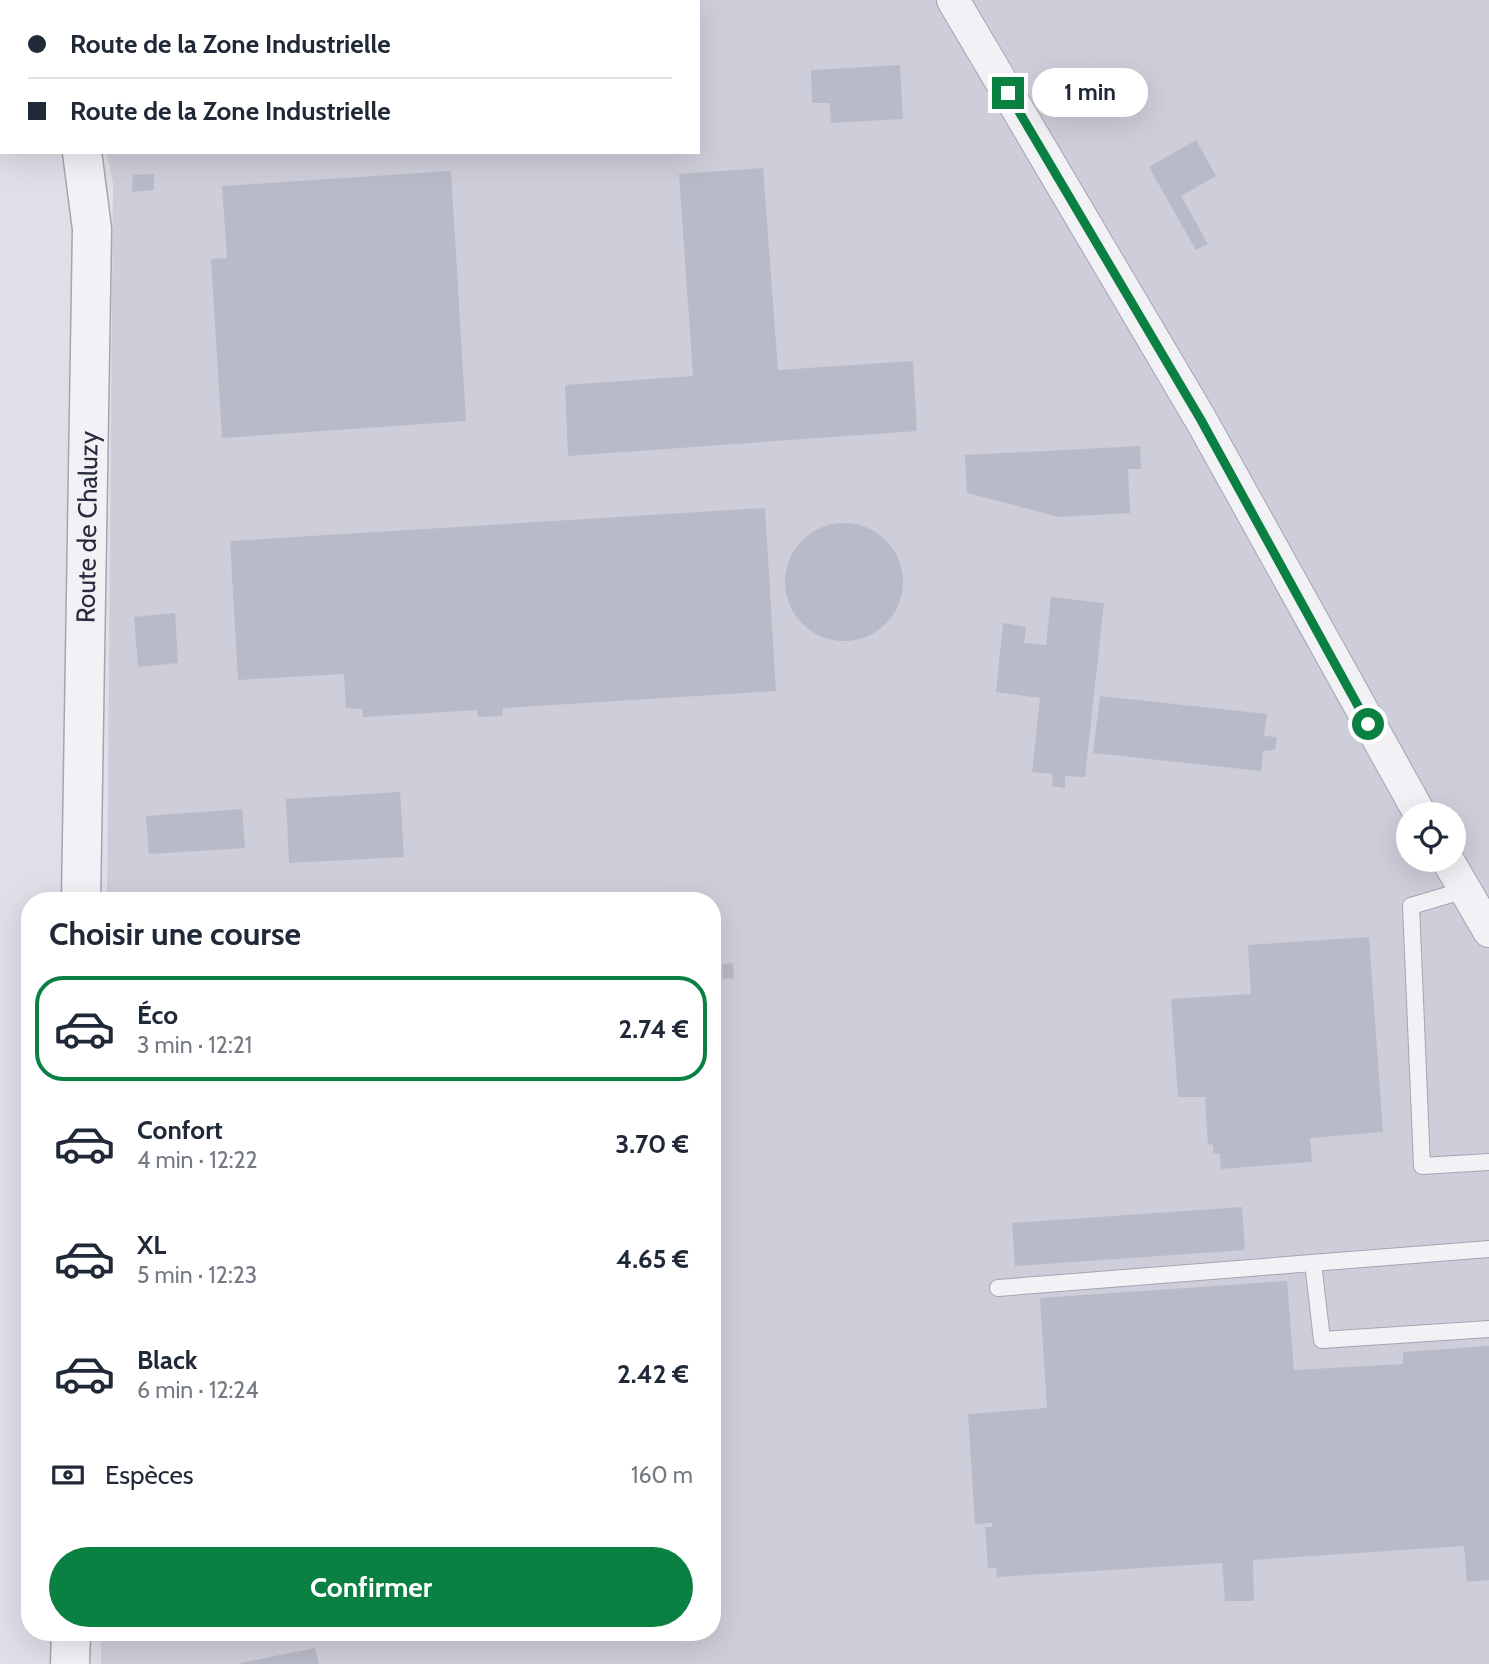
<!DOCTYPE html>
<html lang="fr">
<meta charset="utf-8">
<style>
body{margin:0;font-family:Cabin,sans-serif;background:#f2f2f3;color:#1f2937;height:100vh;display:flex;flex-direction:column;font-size:26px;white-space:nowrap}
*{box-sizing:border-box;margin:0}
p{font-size:23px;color:#747a83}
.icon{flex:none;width:38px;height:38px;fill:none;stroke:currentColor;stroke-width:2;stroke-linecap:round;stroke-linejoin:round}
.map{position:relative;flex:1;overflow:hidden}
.side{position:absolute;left:21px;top:892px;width:700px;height:749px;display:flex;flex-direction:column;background:#fff;border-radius:28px;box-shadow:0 7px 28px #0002}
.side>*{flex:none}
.top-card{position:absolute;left:0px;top:0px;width:700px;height:154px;box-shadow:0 7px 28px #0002;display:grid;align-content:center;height:154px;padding:0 28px;background:#fff}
.fabs{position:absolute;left:1396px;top:802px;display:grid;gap:14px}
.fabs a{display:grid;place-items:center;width:70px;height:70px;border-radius:50%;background:#fff;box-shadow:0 7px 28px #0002;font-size:35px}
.end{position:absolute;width:32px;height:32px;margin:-16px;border:9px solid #0b8043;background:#fff;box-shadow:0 0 0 4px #fff}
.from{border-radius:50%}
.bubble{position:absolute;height:49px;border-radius:24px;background:#fff;box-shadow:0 7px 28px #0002;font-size:23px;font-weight:700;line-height:49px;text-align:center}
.top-card b{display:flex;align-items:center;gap:24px;height:66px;font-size:26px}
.top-card b+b{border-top:2px solid #e0e1e3}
.top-card i{width:18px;height:18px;background:#1f2937}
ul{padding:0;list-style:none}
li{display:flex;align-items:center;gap:21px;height:105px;margin:0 14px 10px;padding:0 14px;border:4px solid transparent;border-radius:28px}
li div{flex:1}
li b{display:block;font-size:26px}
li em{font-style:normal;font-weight:700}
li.on{border-color:#0b8043}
li>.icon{width:63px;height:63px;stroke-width:1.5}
h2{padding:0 28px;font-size:32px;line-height:84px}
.pay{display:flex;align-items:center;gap:18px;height:77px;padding:0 28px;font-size:26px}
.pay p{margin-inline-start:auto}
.button{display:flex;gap:14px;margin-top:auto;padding:14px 28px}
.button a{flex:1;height:80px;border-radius:42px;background:#0b8043;color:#fff;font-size:28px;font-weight:700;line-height:80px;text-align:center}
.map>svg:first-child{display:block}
</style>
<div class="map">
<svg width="1489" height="1664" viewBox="0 0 1489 1664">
<rect width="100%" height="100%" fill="#dedfe7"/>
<path fill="#cdced9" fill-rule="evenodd" d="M0,0H1489V1664H101V1633H712V901H107L113,183L106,152H698V2H2L0,20ZM1409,814H1454V859H1409Z"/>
<g fill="#b9bac7">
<path d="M900,65L903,119L831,123L830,103H812L811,70Z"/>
<path d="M1196,140L1216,176L1181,196L1208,244L1196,250L1149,167Z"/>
<path d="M763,168L778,370L913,361L917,431L568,456L565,385L693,376L679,174Z"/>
<path d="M451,171L466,421L222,438L211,259L227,258L222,186Z"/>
<path d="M154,174V190L132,192L133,175Z"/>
<path d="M1140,446L1141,469H1128L1130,513L1059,517L967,493L965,455Z"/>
<path d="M765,508L776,691L503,708L502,716L478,717L477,710L363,717L362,709L346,708L344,674L238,680L230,541Z"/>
<circle cx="844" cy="582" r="59"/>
<path d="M1051,597L1104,603L1085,777L1065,776V788L1052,786L1053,774L1032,772L1040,698L996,692L1003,623L1026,627L1024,643L1046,645Z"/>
<path d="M175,613L178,663L138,667L134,617Z"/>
<path d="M1100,696L1267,714L1264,736L1277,737L1275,750L1263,751L1261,771L1093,753Z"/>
<path d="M400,792L404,857L289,863L286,799Z"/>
<path d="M242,809L245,848L149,854L146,816Z"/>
<path d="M1369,937L1383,1132L1310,1138L1312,1162L1221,1169L1220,1154L1213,1153V1145L1208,1144L1205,1097H1178L1171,999L1251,994L1248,945Z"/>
<path d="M733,963L734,978L723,979L722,964Z"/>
<path d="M1242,1207L1245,1250L1015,1266L1012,1223Z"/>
<path d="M1287,1281L1294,1370L1403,1364V1352L1489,1346V1580L1467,1582L1464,1546L1253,1560L1254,1601H1225L1222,1563L997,1577L996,1568H988L985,1527H992V1523L975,1524L968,1414L1047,1408L1040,1298Z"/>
<path d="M315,1648L319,1664H241V1663Z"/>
</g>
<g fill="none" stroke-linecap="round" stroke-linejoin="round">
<g stroke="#a4a5b1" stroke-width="18">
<g id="service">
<path d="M1465,890L1411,906L1422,1166L1489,1162"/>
<path d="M1313,1263L1322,1340L1489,1329"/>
<path d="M998,1288L1489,1249"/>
</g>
</g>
<g stroke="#a4a5b1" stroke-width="34">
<g id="minor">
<path d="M953,0L1201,420L1420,814"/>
<path d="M1447,859L1489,931"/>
</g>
</g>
<g stroke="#a4a5b1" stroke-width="41">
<g id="tertiary">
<path d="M57,0L58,2"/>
<path id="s1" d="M81,901L92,229L82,152"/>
<path d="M70,1664L71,1633"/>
</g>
</g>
<use href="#service" stroke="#f1f1f6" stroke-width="16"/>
<use href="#minor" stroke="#f1f1f6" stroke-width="32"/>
<use href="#tertiary" stroke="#f1f1f6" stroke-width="38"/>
</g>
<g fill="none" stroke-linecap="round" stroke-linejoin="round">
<path stroke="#0b8043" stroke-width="9" d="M1008,93L1201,420L1368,724"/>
</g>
<g text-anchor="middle" stroke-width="5" stroke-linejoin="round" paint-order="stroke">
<g font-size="26" fill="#282a3d" stroke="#eeeff5">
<text dy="9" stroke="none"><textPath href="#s1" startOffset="374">Route de Chaluzy</textPath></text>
</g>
</g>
</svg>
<div class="fabs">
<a><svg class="icon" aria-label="locate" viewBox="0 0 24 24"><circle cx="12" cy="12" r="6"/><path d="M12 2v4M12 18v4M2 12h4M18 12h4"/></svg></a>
</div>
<i class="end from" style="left:1368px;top:724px"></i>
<i class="end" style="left:1008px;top:93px"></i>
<div class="bubble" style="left:1032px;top:68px;width:116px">1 min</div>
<div class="top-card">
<b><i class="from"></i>Route de la Zone Industrielle</b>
<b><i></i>Route de la Zone Industrielle</b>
</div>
<section class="side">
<h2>Choisir une course</h2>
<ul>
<li class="on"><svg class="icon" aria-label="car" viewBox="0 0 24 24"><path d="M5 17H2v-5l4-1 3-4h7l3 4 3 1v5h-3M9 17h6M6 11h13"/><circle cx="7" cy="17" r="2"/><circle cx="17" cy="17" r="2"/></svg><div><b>Éco</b><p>3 min · 12:21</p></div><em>2.74 €</em></li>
<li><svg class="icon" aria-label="car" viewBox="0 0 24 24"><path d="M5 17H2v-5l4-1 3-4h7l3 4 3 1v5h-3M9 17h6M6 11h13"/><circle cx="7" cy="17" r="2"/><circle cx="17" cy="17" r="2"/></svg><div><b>Confort</b><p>4 min · 12:22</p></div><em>3.70 €</em></li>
<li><svg class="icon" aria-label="car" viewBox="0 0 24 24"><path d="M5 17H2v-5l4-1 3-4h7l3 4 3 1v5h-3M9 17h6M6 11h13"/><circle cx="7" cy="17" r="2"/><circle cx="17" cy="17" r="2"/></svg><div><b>XL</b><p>5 min · 12:23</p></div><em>4.65 €</em></li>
<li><svg class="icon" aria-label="car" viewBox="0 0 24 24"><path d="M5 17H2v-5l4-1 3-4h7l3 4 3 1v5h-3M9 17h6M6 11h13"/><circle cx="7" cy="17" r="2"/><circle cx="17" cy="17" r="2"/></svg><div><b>Black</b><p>6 min · 12:24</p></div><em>2.42 €</em></li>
</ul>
<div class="pay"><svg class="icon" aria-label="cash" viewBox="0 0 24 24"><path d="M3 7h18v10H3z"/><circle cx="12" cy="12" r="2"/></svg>Espèces<p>160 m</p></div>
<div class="button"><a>Confirmer</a></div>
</section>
</div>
